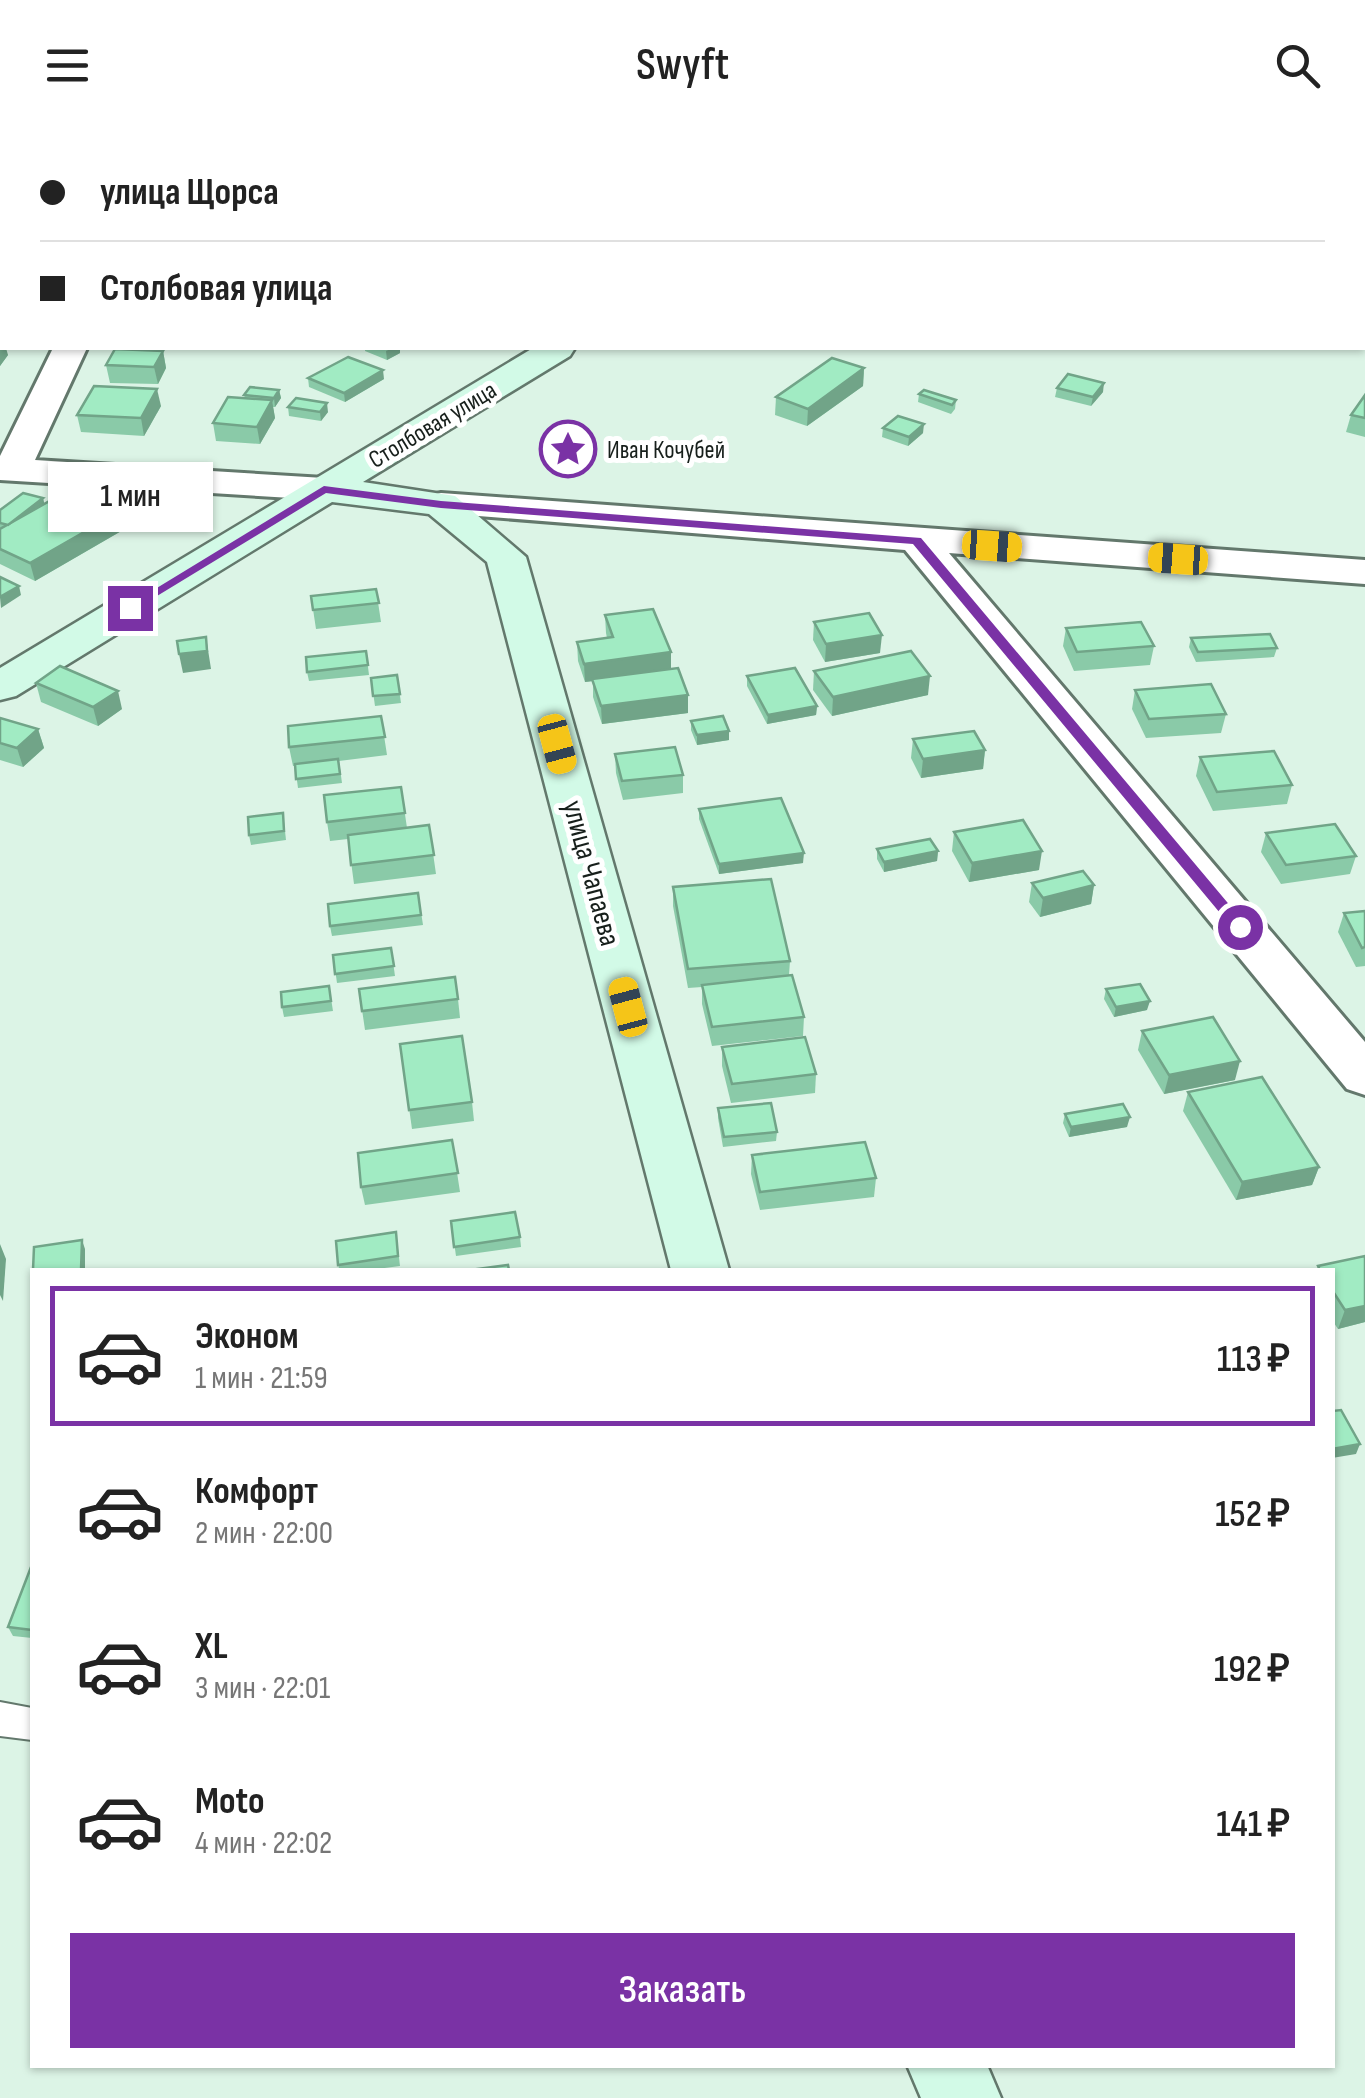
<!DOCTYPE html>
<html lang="ru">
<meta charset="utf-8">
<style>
body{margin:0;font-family:"Sofia Sans Condensed",sans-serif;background:#f6f6f6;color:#222;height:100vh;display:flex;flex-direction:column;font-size:38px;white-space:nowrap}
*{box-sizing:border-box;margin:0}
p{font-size:32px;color:#767676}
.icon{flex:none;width:55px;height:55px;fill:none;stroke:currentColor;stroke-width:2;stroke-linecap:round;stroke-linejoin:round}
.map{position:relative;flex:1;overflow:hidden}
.sheet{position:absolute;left:30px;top:1138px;width:1305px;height:800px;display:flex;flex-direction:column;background:#fff;border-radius:0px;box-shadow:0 2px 8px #0004}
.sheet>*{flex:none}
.guide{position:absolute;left:0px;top:0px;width:1365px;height:220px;box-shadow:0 2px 8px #0004;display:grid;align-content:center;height:220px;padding:0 40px;background:#fff}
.end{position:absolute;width:45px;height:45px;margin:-22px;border:12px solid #7a32a5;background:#fff;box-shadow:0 0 0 5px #fff}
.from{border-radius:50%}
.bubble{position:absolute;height:70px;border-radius:0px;background:#fff;box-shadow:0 2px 8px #0004;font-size:32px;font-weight:600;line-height:70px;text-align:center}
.car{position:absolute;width:30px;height:60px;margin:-30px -15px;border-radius:12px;box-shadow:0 0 8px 2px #0007;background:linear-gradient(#f5c518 24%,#345 0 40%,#f5c518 0 76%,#345 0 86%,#f5c518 0)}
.guide b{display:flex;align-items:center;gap:35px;height:95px;font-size:38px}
.guide b+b{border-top:2px solid #e0e0e0}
.guide i{width:25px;height:25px;background:#222}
ul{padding:18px 0 0;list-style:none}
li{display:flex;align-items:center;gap:30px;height:140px;margin:0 20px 15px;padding:0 20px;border:5px solid transparent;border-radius:0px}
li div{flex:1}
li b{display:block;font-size:38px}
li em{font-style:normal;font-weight:600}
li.active{border-color:#7a32a5}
li>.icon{width:90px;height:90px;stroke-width:1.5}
.action{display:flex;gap:20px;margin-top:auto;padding:20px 40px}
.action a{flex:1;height:115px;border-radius:0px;background:#7a32a5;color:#fff;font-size:40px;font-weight:600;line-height:115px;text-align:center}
header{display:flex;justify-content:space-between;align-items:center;height:130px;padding:0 40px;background:#fff;font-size:45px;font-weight:600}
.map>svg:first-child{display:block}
</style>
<header><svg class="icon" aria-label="menu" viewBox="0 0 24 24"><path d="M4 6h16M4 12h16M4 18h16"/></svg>Swyft<svg class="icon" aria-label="search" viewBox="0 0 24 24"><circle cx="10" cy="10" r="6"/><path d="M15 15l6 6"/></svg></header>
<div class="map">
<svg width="1365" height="1968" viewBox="0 0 1365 1968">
<rect width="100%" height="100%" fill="#dcf4e6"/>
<path fill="#a1d4b7" d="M997,0H1365V55L1362,2H993Z"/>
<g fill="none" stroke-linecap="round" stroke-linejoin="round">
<g stroke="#63786c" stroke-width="4">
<path id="lane" d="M0,1572L32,1578V1610L0,1606Z"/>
</g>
<g stroke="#63786c" stroke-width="6">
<g id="street">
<rect x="573" y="0" width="28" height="2"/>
<path d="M53,218H87L35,330L324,348L337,351L343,359L337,367L324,370L0,350V326Z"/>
<path d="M441,363L1365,430V454L949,423L1365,912V965L1347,959L905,420L428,382L422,374L428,366Z"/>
</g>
</g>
<g stroke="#63786c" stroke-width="5">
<g id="secondary">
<path d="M533,218H575L570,226L363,352L455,366L526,427L729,1140H671L487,432L429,384L332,372L16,566L0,570V538Z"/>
<path d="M907,1935H987L1001,1968H921Z"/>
</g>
</g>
<use href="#lane" fill="#fff" fill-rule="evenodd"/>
<use href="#street" fill="#fff" fill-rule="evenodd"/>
<use href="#secondary" fill="#d2fae7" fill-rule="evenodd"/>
</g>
<g fill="#8acaa8">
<path d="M201,0H249L250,2H202Z"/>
<path d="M454,0H505L504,2H455Z"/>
<path d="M623,0H674L673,2H623Z"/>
<path d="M1362,107L1365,108V145H1362Z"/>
<path d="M0,111H2V218L8,225L0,236Z"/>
<path d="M126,218H163L161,221H163L166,238L158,254L110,253L106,235L126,220Z"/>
<path d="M365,218H400V223L387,230L365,221Z"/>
<path d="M864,238L863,256L807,296L775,285L776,267Z"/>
<path d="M308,248L384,249L345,272L309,257Z"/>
<path d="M1057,258L1103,262L1091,276L1055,267Z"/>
<path d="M279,260L281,268L275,277H273L275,288L260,314L216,311L213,293L245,268L244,265Z"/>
<path d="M919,264L956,270L955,279L951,284L918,272Z"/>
<path d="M1365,265V307L1346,302L1351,285Z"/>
<path d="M161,276L144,306L81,302L77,285Z"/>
<path d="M288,277L328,282L321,291L289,286Z"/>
<path d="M883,298L923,303L908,316L882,307Z"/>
<path d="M43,368L44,374L119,382L123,400L35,451L0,434V380Z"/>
<path d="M376,459L381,492L316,499L311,466Z"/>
<path d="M605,485L671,522V539L688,583L602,594L593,567V551L585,552L578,531L577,512L607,508L606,503Z"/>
<path d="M814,492L880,523L825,532L813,510Z"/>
<path d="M1066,498L1154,516L1150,535L1074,541L1063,516Z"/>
<path d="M1191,508L1277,518L1274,527L1196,532L1189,517Z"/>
<path d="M366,521L369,545L309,551L307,542Z"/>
<path d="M814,541L928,565L832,586L813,560Z"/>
<path d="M397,545L401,573L375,576L371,548Z"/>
<path d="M747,546L817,576L816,585L767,594L747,556Z"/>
<path d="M36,553L122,579L98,596L41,572Z"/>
<path d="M1135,560L1226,584L1221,603L1146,608L1132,579Z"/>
<path d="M381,586L387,625L339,631L342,653L298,658L295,636H293L289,617Z"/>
<path d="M0,588L38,599L44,618L23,637L0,630Z"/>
<path d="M691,591L729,610L697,615L691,600Z"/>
<path d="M913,609L985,620L983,639L921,648L911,628Z"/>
<path d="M615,624L683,645V663L623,670L616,643Z"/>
<path d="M1200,627L1292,655L1287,674L1213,681L1196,646Z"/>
<path d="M401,657L407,698L429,695L436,744L354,754L348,709L330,711L327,692Z"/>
<path d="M699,679L803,733L719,744L699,689Z"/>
<path d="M283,683L286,710L251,715L249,705Z"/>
<path d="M954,702L1039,740L969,752L952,721Z"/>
<path d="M1266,703L1356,726L1350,744L1281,754L1261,722Z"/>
<path d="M877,719L938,721L937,731L884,742L877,729Z"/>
<path d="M1032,753L1094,755L1091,774L1040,787L1029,772Z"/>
<path d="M673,757L790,831L789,845L804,887L803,906L712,916L702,874V857L688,858L673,776Z"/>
<path d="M418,763L423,795L332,806L330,796Z"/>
<path d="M1365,781V836L1356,837L1338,802L1344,783Z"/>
<path d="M391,818L395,846L337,853L333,825Z"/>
<path d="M329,856L333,881L284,887L282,877Z"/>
<path d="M359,859L458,869L460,888L365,900Z"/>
<path d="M1106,859L1147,880L1114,887L1104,869Z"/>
<path d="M1142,901L1235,950L1164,964L1138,920Z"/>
<path d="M400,914L472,972L474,991L412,999Z"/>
<path d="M722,917L816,944L815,963L731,973L722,936Z"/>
<path d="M1188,962L1319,1037L1312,1055L1236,1070L1183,981Z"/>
<path d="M718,978L777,1002L776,1011L723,1017L718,988Z"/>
<path d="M1065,984L1127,997L1069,1007L1063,993Z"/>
<path d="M452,1010L460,1062L365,1075L361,1057Z"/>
<path d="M752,1025L876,1048L874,1067L760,1080L751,1044Z"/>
<path d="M451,1091L520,1107L521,1117L456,1126Z"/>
<path d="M396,1102L400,1136L369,1140H339L336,1111Z"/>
<path d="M1365,1126V1192L1338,1199L1332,1190V1140H1317L1318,1136Z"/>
<path d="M32,1437V1508L13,1506L8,1497Z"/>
</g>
<g fill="#71a488">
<path d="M2,209V218H6L8,225L0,236V212Z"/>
<path d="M393,218H400V223L387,230L386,221Z"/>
<path d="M163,221L166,238L158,254L154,237Z"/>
<path d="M864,238L863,256L807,296L808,279Z"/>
<path d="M383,240L384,249L345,272L344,263Z"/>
<path d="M1104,253L1103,262L1091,276L1093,267Z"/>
<path d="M157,259L161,276L144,306L141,288Z"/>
<path d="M279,260L281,268L275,277L274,268Z"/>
<path d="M272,270L275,288L260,314L257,297Z"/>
<path d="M327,273L328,282L321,291L320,282Z"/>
<path d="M924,294L923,303L908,316L909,307Z"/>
<path d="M43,368L45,377L8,395Z"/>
<path d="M119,382L123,400L35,451L30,433Z"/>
<path d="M19,456L21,465L1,478L0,467Z"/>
<path d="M882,505L880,523L825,532L826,514Z"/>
<path d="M206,507L211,539L183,543L179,524Z"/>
<path d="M671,522V541L585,552L584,534Z"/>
<path d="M930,546L928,565L832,586L833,567Z"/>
<path d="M118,561L122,579L98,596L93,577Z"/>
<path d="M688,565V583L602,594L601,576Z"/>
<path d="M817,576L816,585L767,594L768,585Z"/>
<path d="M38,599L44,618L23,637L17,618Z"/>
<path d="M729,601V610L697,615V605Z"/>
<path d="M985,620L983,639L921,648L923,629Z"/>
<path d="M938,721L937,731L884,742V732Z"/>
<path d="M1042,721L1039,740L969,752L972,733Z"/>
<path d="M804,723L803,733L719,744V734Z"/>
<path d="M1094,755L1091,774L1040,787L1043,768Z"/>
<path d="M1150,871L1147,880L1114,887L1116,877Z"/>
<path d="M1240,931L1235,950L1164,964L1169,945Z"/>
<path d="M1130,987L1127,997L1069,1007L1071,997Z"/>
<path d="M1319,1037L1312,1055L1236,1070L1242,1052Z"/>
<path d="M82,1110L85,1119V1140H81Z"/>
<path d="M0,1114L6,1129L3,1171L0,1165Z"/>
<path d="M1365,1176V1192L1338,1199L1345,1180Z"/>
<path d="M1360,1314L1356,1324L1332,1328V1319Z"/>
</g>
<g fill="#a1ebc3" stroke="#71a488" stroke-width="2.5">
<path d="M66,0H106L104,2H65Z"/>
<path d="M1362,107L1365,108V128L1362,127Z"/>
<rect x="0" y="111" width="2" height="13"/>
<rect x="0" y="135" width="2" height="14"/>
<rect x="0" y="178" width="2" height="16"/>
<path d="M115,219L163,221L154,237L106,235Z"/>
<path d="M348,227L383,240L344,263L308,248Z"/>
<path d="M832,228L864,238L808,279L776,267Z"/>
<path d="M1068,244L1104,253L1093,267L1057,258Z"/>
<path d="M94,256L157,259L141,288L77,285Z"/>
<path d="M250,257L279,260L274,268L244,265Z"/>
<path d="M924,260L956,270L952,275L919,264Z"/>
<path d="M1365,265V288L1351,285Z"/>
<path d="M228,267L272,270L257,297L213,293Z"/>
<path d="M296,268L327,273L320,282L288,277Z"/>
<path d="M898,286L924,294L909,307L883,298Z"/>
<path d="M69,360L119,382L30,433L0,419V399Z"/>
<path d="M23,363L43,368L8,395L0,393V380Z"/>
<path d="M0,447L19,456L0,467Z"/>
<path d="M376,459L379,473L313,480L311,466Z"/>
<path d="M653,479L671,522L584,534L577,512L613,507L605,485Z"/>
<path d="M869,483L882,505L826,514L814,492Z"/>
<path d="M1141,492L1154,516L1077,522L1066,498Z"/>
<path d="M1270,504L1277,518L1198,522L1191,508Z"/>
<path d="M206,507L207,521L179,524L177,511Z"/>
<path d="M366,521L368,535L307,542L306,527Z"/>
<path d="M911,521L930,546L833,567L814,541Z"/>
<path d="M60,536L118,561L93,577L36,553Z"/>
<path d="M678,538L688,565L601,576L592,549Z"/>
<path d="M795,538L817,576L768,585L747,546Z"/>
<path d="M397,545L400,564L373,566L371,548Z"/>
<path d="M1211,554L1226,584L1149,589L1135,560Z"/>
<path d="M381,586L385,607L289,617L288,596Z"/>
<path d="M723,586L729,601L697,605L691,591Z"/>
<path d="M0,588L38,599L17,618L0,613Z"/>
<path d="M974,601L985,620L923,629L913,609Z"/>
<path d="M675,617L683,645L622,651L615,624Z"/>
<path d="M1274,621L1292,655L1217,662L1200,627Z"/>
<path d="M338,629L340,644L296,649L295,634Z"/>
<path d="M401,657L405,683L327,692L324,665Z"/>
<path d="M781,668L804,723L719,734L699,679Z"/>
<path d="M283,683L284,701L249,705L248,687Z"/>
<path d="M1023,690L1042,721L972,733L954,702Z"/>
<path d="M1335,694L1356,726L1286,735L1266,703Z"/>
<path d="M429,695L434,725L351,735L348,705Z"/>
<path d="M930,709L938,721L884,732L877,719Z"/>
<path d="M1083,741L1094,755L1043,768L1032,753Z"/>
<path d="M771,749L790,831L688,839L673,757Z"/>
<path d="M418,763L421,785L330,796L328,774Z"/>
<path d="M1365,781V817L1362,818L1344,783Z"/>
<path d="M391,818L394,836L335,844L333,825Z"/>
<path d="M792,845L804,887L712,897L702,855Z"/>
<path d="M455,847L458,869L362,881L359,859Z"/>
<path d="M1140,854L1150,871L1116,877L1106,859Z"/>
<path d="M329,856L331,871L282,877L281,862Z"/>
<path d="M1213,887L1240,931L1169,945L1142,901Z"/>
<path d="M462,906L472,972L409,980L400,914Z"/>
<path d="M805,907L816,944L732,954L722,917Z"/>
<path d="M1262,947L1319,1037L1242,1052L1188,962Z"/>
<path d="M771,973L777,1002L724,1007L718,978Z"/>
<path d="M1123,974L1130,987L1071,997L1065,984Z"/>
<path d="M452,1010L458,1043L361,1057L358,1023Z"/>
<path d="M865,1012L876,1048L760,1062L752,1025Z"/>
<path d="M515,1082L520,1107L454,1117L451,1091Z"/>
<path d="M396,1102L398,1126L338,1135L336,1111Z"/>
<path d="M82,1110L81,1140H33L34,1117Z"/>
<path d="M1365,1126V1176L1345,1180L1332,1160V1140H1320L1318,1136Z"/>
<path d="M508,1135L509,1140H470Z"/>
<path d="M1341,1280L1360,1314L1332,1319V1281Z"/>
<path d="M31,1437H32V1500L8,1497Z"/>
</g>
<path fill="#7a32a5" d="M324,356L441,371L921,408L1248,797L1235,801L913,414L441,378L326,363L134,480L124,478Z"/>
<defs>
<g id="sight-ring" transform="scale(2.875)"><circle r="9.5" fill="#fff" stroke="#7a32a5" stroke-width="1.5"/><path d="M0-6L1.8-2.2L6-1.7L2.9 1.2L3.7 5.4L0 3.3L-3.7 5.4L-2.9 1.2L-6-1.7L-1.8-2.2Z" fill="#7a32a5"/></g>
</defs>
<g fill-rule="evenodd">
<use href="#sight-ring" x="568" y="319"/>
</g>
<g text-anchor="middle" stroke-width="10" stroke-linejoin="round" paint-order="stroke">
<g font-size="25" fill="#171f1b" stroke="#fff">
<text transform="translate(432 294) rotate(-31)" y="9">Столбовая улица</text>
</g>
<g font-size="25" fill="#171f1b" stroke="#fff" text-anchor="start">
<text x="607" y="328">Иван Кочубей</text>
</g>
<g font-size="30" fill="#171f1b" stroke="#fff">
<text transform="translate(592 743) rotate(75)" y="10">улица Чапаева</text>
</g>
</g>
</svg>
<i class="end from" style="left:1240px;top:797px"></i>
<i class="end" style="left:130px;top:478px"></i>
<div class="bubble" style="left:48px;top:332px;width:165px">1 мин</div>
<i class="car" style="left:992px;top:416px;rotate:94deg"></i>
<i class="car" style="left:1178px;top:429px;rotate:274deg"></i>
<i class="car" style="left:557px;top:614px;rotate:165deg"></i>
<i class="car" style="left:628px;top:877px;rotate:345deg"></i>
<div class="guide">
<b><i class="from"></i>улица Щорса</b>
<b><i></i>Столбовая улица</b>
</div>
<section class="sheet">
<ul>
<li class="active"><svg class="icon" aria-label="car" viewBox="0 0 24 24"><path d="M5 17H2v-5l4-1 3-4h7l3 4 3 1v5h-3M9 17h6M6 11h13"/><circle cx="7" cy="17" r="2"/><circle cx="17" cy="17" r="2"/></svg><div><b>Эконом</b><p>1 мин · 21:59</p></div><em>113 ₽</em></li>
<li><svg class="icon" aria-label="car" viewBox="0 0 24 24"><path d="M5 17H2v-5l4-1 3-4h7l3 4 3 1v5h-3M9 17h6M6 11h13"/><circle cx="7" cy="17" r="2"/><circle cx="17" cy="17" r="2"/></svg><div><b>Комфорт</b><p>2 мин · 22:00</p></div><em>152 ₽</em></li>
<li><svg class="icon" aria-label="car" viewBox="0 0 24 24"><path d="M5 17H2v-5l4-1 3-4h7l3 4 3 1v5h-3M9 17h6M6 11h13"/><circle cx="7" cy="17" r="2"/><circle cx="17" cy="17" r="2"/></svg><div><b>XL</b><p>3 мин · 22:01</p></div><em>192 ₽</em></li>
<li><svg class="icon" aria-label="car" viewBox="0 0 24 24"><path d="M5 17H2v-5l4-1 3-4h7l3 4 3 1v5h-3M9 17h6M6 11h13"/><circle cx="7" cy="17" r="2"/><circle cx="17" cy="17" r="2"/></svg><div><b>Moto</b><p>4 мин · 22:02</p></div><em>141 ₽</em></li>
</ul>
<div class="action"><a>Заказать</a></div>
</section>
</div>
